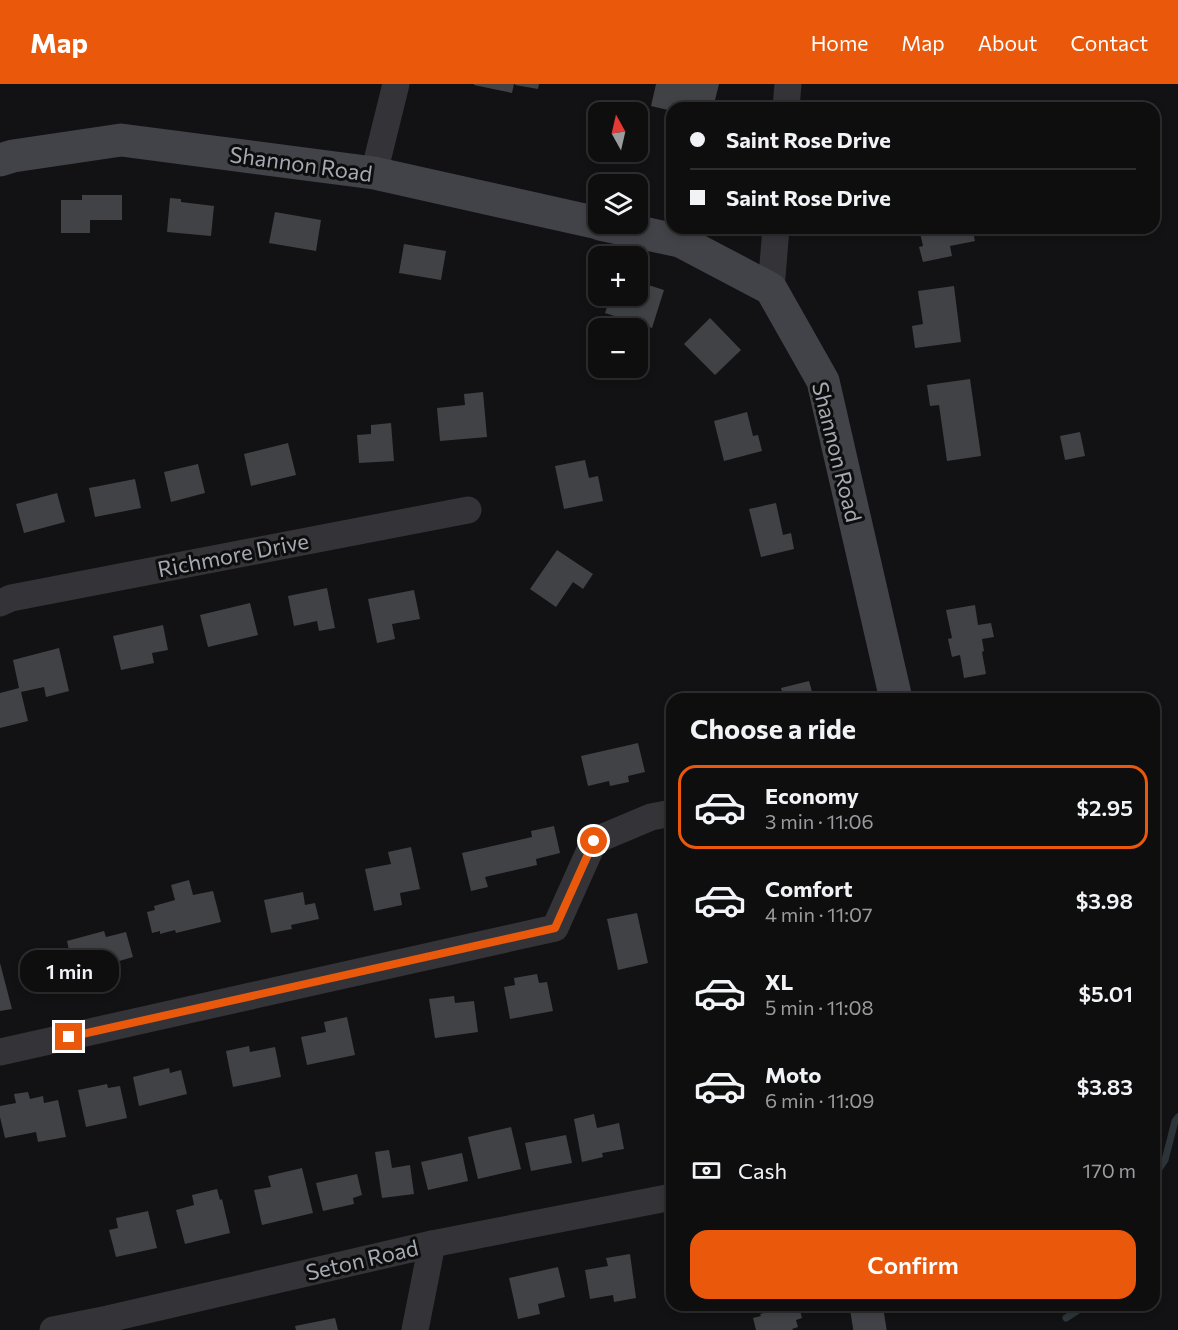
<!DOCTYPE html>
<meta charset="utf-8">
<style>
body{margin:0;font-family:Commissioner,sans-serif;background:#1c1c1d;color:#f1f3f6;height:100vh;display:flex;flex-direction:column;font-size:22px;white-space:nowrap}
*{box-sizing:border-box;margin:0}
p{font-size:20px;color:#9b9c9e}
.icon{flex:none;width:33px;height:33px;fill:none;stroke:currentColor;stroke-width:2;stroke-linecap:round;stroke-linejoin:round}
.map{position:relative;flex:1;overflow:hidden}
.drawer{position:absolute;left:666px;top:609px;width:494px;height:618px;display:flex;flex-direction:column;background:#0e0e0f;border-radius:18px;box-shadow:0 3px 9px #0003,0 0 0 2px #2e2e2f}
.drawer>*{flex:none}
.banner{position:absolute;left:666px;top:18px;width:494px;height:132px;border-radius:18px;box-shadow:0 3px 9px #0003,0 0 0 2px #2e2e2f;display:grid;align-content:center;height:132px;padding:0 24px;background:#0e0e0f}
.needle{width:39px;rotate:352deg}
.buttons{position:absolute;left:588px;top:18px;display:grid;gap:12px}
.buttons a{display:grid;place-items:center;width:60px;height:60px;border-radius:12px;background:#0e0e0f;box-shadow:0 3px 9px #0003,0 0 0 2px #2e2e2f;font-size:30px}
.end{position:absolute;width:27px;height:27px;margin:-14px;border:8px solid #ea580c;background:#fff;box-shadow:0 0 0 3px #fff}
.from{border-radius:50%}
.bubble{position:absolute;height:42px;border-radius:18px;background:#0e0e0f;box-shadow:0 3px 9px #0003,0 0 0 2px #2e2e2f;font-size:20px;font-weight:600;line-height:42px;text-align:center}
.banner b{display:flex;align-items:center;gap:21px;height:57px;font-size:22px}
.banner b+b{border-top:2px solid #2e2e2f}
.banner i{width:15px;height:15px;background:#f1f3f6}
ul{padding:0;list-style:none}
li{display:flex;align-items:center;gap:18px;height:84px;margin:0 12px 9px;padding:0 12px;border:3px solid transparent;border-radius:18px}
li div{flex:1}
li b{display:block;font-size:22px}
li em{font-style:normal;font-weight:600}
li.active{border-color:#ea580c}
li>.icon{width:54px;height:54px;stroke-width:1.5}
h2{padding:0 24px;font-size:27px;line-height:72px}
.pay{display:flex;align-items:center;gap:15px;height:66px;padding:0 24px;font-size:22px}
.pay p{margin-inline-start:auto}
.primary-button{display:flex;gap:12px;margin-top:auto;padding:12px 24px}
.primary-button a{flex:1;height:69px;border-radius:18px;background:#ea580c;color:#fff;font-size:24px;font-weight:600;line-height:69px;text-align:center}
header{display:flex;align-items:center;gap:36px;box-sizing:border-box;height:84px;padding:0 30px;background:#ea580c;color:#fff}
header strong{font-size:28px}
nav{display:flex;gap:33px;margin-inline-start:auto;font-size:21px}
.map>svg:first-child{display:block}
</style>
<header>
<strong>Map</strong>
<nav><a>Home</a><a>Map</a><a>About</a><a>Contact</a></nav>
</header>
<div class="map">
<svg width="1178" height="1246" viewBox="0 0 1178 1246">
<rect width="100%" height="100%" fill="#121214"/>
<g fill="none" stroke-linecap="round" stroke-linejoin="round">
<g stroke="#2d353b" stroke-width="7">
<path d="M1154,1092L1165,1076L1175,1037L1178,1033"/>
<path d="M1066,1234L1086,1221"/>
</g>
</g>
<g fill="#414246">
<path d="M474,0H514L512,9L474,1Z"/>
<path d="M515,0H539L538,5L515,1Z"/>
<path d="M656,0H719L713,24H672V27L651,22Z"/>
<path d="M82,111H122V136H90V149H61V116H82Z"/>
<path d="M170,114L181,115V118L214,122L211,152L167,148Z"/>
<path d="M275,128L321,136L316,167L269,159Z"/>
<path d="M919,144H972L975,157L950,162L952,172L923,178L919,163L923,162Z"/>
<path d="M404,160L446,167L441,196L399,189Z"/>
<path d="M642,199L664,206L652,244L605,229L611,212H638V205L640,206Z"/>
<path d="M954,202L961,258L915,264L912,242L923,240L918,207Z"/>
<path d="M710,234L741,266L715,291L684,260Z"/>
<path d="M970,295L981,372L947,377L939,321L930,322L927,301Z"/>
<path d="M483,308L487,353L440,357L437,324L465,321L464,310Z"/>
<path d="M747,328L753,352L758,351L762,367L724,377L714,337Z"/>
<path d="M391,339L394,377L359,379L357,351L371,350V341Z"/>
<path d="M1080,348L1085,372L1065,376L1060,352Z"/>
<path d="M288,359L296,391L251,402L244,370Z"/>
<path d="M585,376L589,394L598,392L603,417L564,425L555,382Z"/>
<path d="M198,380L205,409L171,418L164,388Z"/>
<path d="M135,395L141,424L95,433L89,404Z"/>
<path d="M57,409L65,438L24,449L16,420Z"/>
<path d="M776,419L783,451L791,449L794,465L761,473L749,425Z"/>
<path d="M557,466L593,490L583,505L573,498L556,523L530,505Z"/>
<path d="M327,504L335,544L319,547L317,537L294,542L288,512Z"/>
<path d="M414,506L420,535L392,540L395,555L377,559L368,515Z"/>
<path d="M250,519L258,551L208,563L200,531Z"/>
<path d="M975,521L978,541L991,539L994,553L982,555L984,567L982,568L986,590L964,594L960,571L952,573L948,555L952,554L946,526Z"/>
<path d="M163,541L168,566L152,569L154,579L121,586L113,552Z"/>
<path d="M59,564L69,607L46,613L44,603L21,608L28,637L0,644V609L19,604L13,576Z"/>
<path d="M809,597L814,615H784L781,604Z"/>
<path d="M638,659L645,688L628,692L629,698L610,702L609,697L588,702L581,672Z"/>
<path d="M554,742L560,769L536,775L537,781L485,793L488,803L471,807L462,769L532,753L531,747Z"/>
<path d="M411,763L420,805L400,809L402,821L374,827L365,785L391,780L388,768Z"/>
<path d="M189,796L193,811L213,807L221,838L176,849L175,846L160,850V847L152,849L147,828L155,826L154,822L175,816L171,801Z"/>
<path d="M303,808L305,821L315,819L319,835L291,841L292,845L271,849L264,816Z"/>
<path d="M637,829L648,879L618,886L607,835Z"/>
<path d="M104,847L106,853L126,848L133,873L75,890L72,881L63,884L59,869L69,866L67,857Z"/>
<path d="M0,879L12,925L0,927Z"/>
<path d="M537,890L539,899L547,898L553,927L510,935L504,903L515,901L514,894Z"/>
<path d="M454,912L455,919L474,917L478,948L435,954L429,915Z"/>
<path d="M347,933L355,971L307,981L301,953L326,948L324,938Z"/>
<path d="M249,962L250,968L275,963L281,993L233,1003L226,967Z"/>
<path d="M169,984L170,989L181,986L187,1010L139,1022L133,993Z"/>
<path d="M107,1000L108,1004L120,1002L127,1034L86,1043L78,1006Z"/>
<path d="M28,1008L30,1015L43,1012L44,1019L58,1016L66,1053L38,1058L36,1048L5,1054L0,1033V1022L16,1019L14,1010Z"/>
<path d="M594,1030L597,1044L619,1039L624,1065L602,1069L603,1073L582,1078L574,1035Z"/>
<path d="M511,1043L521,1085L478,1095L468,1053Z"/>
<path d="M566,1051L572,1079L531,1087L525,1059Z"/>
<path d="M389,1066L392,1084L410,1081L414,1110L382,1114L375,1068Z"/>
<path d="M462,1069L468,1097L428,1106L421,1078Z"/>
<path d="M302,1084L313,1129L262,1141L254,1106L271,1103L268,1092Z"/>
<path d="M357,1090L362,1111L353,1114L354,1120L323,1127L316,1099Z"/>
<path d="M217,1105L220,1116L222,1115L230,1149L185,1160L176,1126L194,1121L192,1111Z"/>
<path d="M148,1127L157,1164L116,1173L109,1146L118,1144L116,1134Z"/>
<path d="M630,1170L636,1214L614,1218L613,1211L590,1215L585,1186L608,1182L606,1174Z"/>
<path d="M558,1183L565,1213L538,1220L540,1230L518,1235L509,1194Z"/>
<path d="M794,1221L795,1223L799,1222L802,1234L796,1236L798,1243L792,1245L793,1246H756L753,1234L761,1232L760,1230Z"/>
<path d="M335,1234L338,1246H296L295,1242Z"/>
</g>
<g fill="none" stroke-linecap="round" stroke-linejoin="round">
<g stroke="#343438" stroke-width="27">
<path d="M786,24L788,0"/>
<path d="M374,89L396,0"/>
<path d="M771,205L776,144"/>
<path d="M0,519L11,514L468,426"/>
<path d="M0,968L555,844L594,757L651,733L672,729"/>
<path d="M53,1246L108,1235L432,1160L672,1113"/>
<path d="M415,1246L432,1160"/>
</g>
<g stroke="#424348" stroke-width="33">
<path d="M0,76L13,72L121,56L374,89L598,139"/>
<path d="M600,140L680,157L771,205L823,297L896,615"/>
<path d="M866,1221L870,1246"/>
</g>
</g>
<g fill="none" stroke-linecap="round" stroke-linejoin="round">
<path stroke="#ea580c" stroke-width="8" d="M69,953L555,844L594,757"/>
</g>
<g text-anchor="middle" stroke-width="6" stroke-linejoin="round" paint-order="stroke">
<g font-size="22" fill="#a5aab2" stroke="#0d0d0e">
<text transform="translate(301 80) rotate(8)" y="8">Shannon Road</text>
<text transform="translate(837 368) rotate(76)" y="8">Shannon Road</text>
<text transform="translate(233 471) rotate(-11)" y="8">Richmore Drive</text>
<text transform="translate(362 1176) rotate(-13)" y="8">Seton Road</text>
</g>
</g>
</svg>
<div class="buttons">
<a><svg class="needle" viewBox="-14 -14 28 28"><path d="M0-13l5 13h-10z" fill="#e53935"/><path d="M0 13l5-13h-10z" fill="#9b9c9e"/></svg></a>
<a><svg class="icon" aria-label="layers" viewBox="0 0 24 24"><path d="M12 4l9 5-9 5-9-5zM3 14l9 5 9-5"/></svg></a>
<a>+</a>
<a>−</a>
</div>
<i class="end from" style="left:594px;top:757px"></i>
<i class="end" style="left:69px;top:953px"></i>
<div class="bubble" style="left:20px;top:866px;width:99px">1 min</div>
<div class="banner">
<b><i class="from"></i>Saint Rose Drive</b>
<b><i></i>Saint Rose Drive</b>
</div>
<section class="drawer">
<h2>Choose a ride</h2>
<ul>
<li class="active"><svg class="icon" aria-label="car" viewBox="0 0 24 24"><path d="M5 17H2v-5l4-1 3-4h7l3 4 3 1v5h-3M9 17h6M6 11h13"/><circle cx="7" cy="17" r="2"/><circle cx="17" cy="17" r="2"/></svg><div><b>Economy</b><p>3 min · 11:06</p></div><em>$2.95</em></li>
<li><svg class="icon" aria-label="car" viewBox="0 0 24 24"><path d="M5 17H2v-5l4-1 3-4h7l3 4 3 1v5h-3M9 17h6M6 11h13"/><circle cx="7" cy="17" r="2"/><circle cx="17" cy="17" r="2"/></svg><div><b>Comfort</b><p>4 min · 11:07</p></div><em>$3.98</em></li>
<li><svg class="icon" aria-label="car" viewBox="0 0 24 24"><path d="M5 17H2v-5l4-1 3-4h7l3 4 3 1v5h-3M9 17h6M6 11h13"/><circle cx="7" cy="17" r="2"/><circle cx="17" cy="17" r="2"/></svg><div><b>XL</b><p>5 min · 11:08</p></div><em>$5.01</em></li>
<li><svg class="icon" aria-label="car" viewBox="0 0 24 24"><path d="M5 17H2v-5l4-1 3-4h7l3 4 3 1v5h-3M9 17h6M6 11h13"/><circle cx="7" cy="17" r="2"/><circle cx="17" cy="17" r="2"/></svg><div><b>Moto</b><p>6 min · 11:09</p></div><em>$3.83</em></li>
</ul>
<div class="pay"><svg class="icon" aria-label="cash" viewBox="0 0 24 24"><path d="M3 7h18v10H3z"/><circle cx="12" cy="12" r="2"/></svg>Cash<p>170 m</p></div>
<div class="primary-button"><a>Confirm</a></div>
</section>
</div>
